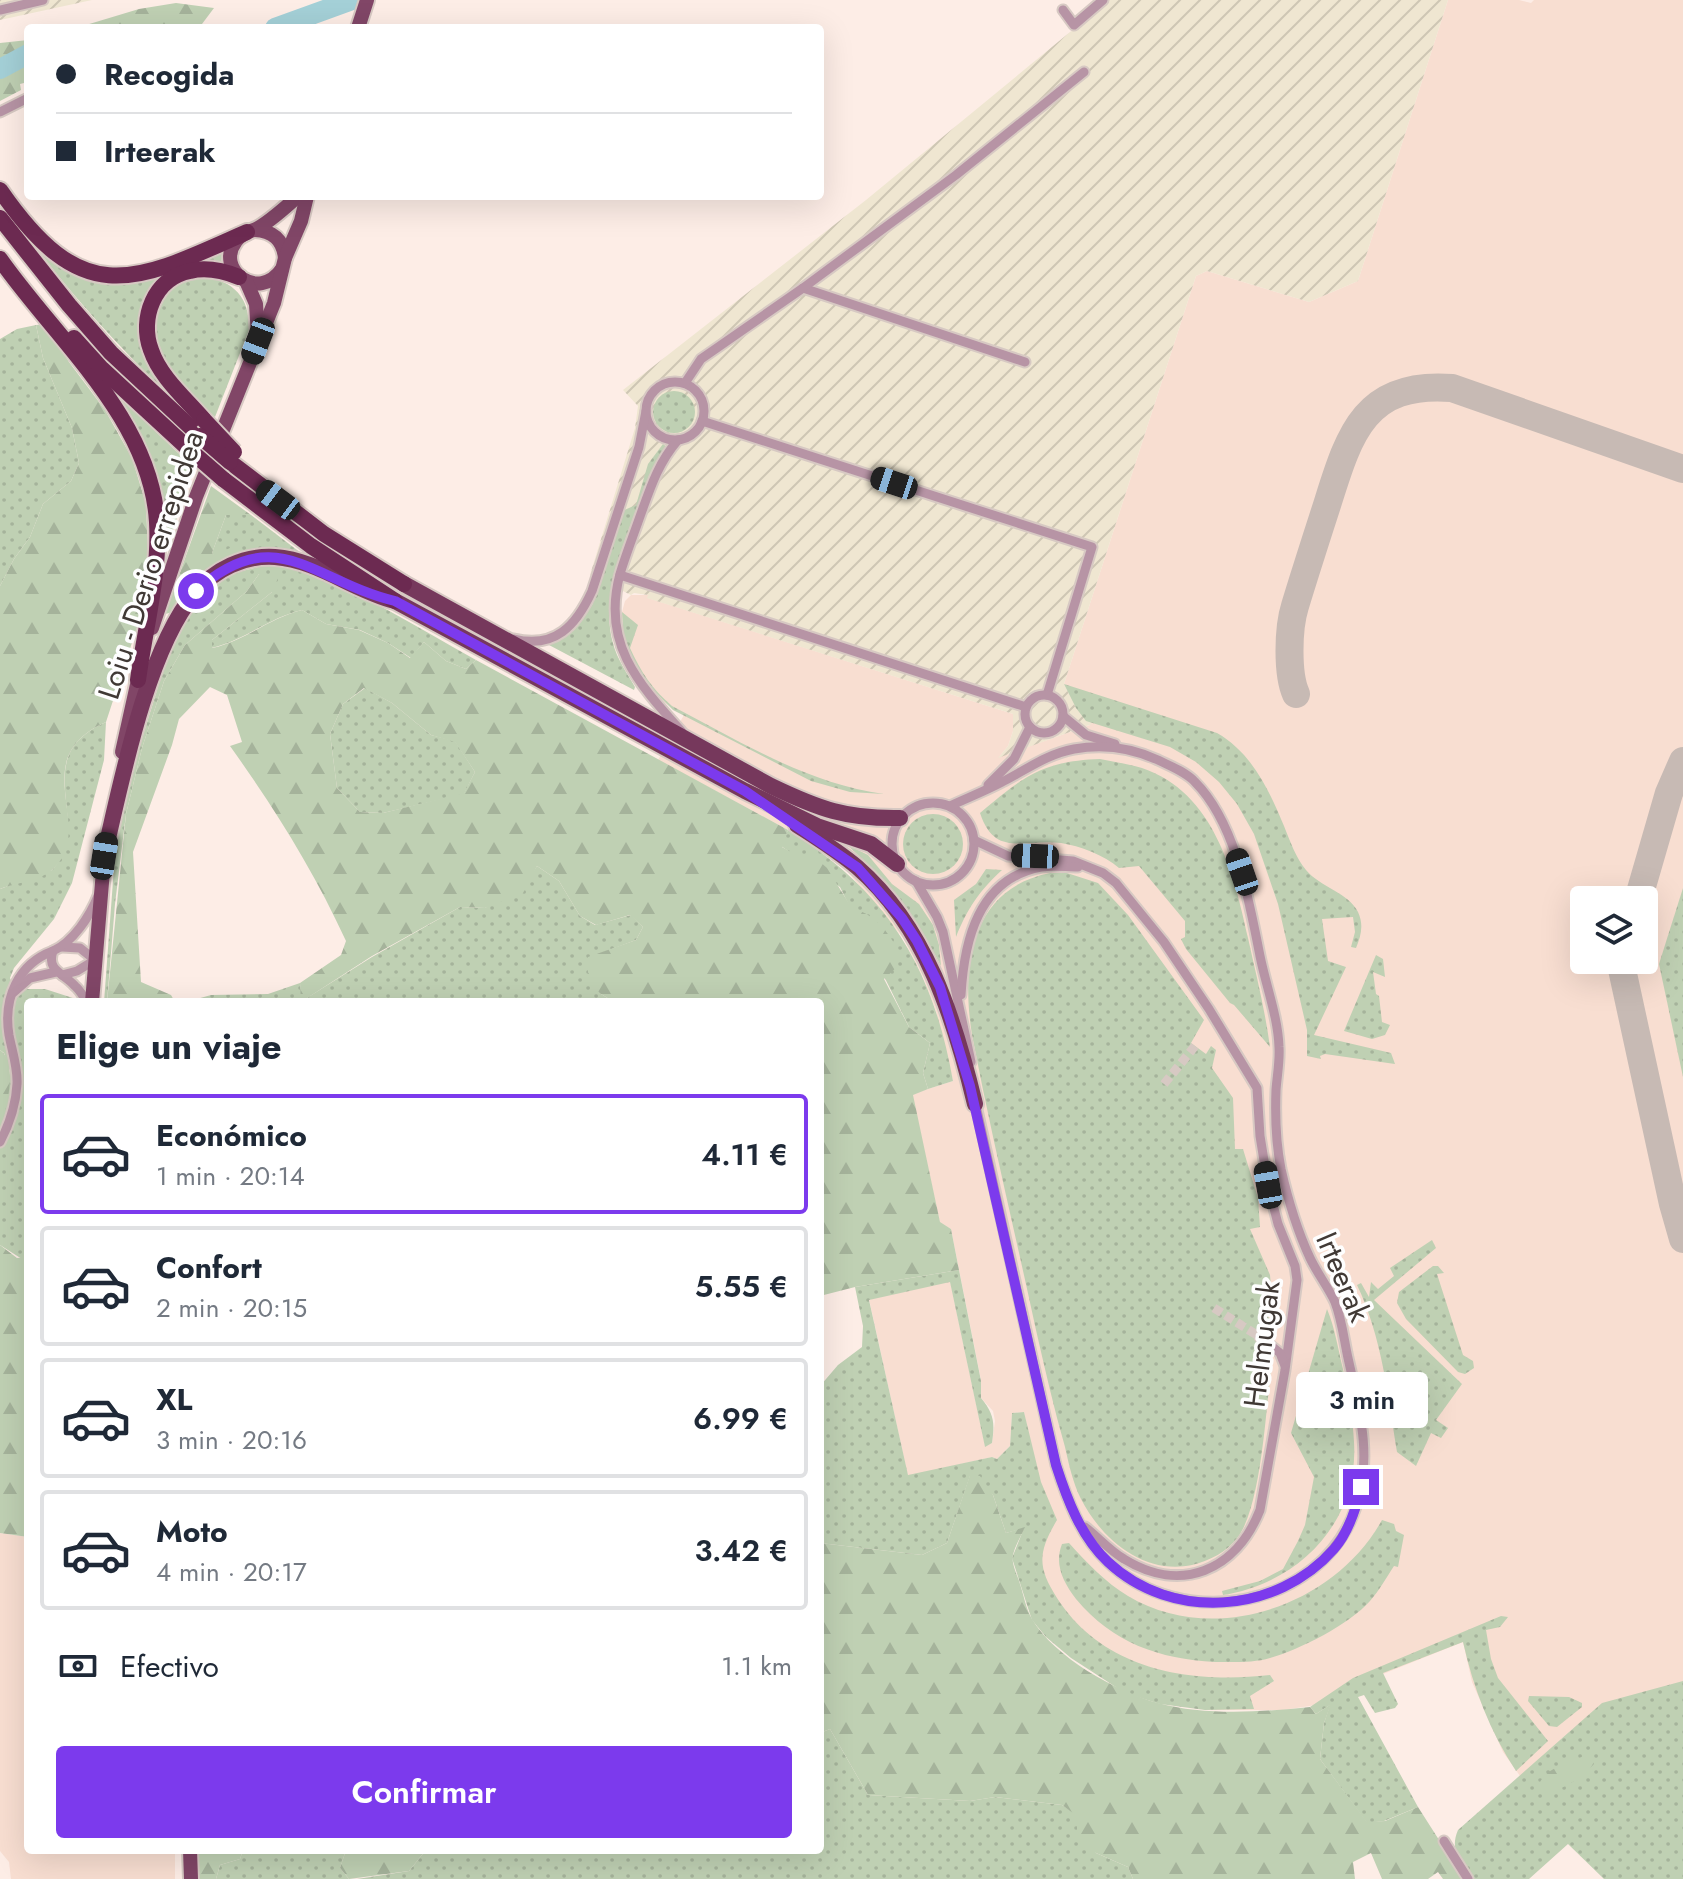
<!DOCTYPE html>
<html lang="es">
<meta charset="utf-8">
<style>
body{margin:0;font-family:Jost,sans-serif;background:#f6f6f7;color:#1f2937;height:100vh;display:flex;flex-direction:column;font-size:30px;white-space:nowrap}
*{box-sizing:border-box;margin:0}
p{font-size:26px;color:#747a83}
.icon{flex:none;width:44px;height:44px;fill:none;stroke:currentColor;stroke-width:2;stroke-linecap:round;stroke-linejoin:round}
.map{position:relative;flex:1;overflow:hidden}
.sheet{position:absolute;left:24px;top:998px;width:800px;height:856px;display:flex;flex-direction:column;background:#fff;border-radius:8px;box-shadow:0 8px 32px #0002}
.sheet>*{flex:none}
.guide{position:absolute;left:24px;top:24px;width:800px;height:176px;border-radius:8px;box-shadow:0 8px 32px #0002;display:grid;align-content:center;height:176px;padding:0 32px;background:#fff}
.buttons{position:absolute;left:1570px;top:886px;display:grid;gap:16px}
.buttons a{display:grid;place-items:center;width:88px;height:88px;border-radius:8px;background:#fff;box-shadow:0 8px 32px #0002;font-size:40px}
.end{position:absolute;width:36px;height:36px;margin:-18px;border:10px solid #7c3aed;background:#fff;box-shadow:0 0 0 4px #fff}
.from{border-radius:50%}
.bubble{position:absolute;height:56px;border-radius:8px;background:#fff;box-shadow:0 8px 32px #0002;font-size:26px;font-weight:600;line-height:56px;text-align:center}
.car{position:absolute;width:24px;height:48px;margin:-24px -12px;border-radius:10px;box-shadow:0 0 6px 2px #0007;background:linear-gradient(#222 24%,#8ab4d8 0 40%,#222 0 76%,#8ab4d8 0 86%,#222 0)}
.guide b{display:flex;align-items:center;gap:28px;height:76px;font-size:30px}
.guide b+b{border-top:2px solid #e0e1e3}
.guide i{width:20px;height:20px;background:#1f2937}
ul{padding:0;list-style:none}
li{display:flex;align-items:center;gap:24px;height:120px;margin:0 16px 12px;padding:0 16px;border:4px solid #e0e1e3;border-radius:8px}
li div{flex:1}
li b{display:block;font-size:30px}
li em{font-style:normal;font-weight:600}
li.current{border-color:#7c3aed}
li>.icon{width:72px;height:72px;stroke-width:1.5}
h2{padding:0 32px;font-size:36px;line-height:96px}
.pay{display:flex;align-items:center;gap:20px;height:88px;padding:0 32px;font-size:30px}
.pay p{margin-inline-start:auto}
.button{display:flex;gap:16px;margin-top:auto;padding:16px 32px}
.button a{flex:1;height:92px;border-radius:8px;background:#7c3aed;color:#fff;font-size:32px;font-weight:600;line-height:92px;text-align:center}
.map>svg:first-child{display:block}
</style>
<div class="map">
<svg width="1683" height="1879" viewBox="0 0 1683 1879">
<defs>
<pattern id="industrial-furrows" width="10" height="10" patternUnits="userSpaceOnUse" patternTransform="scale(2)"><rect width="10" height="10" fill="#efe6d1"/><path d="M-1 1l2-2M0 10L10 0M9 11l2-2" fill="none" stroke="#cec6b4"/></pattern>
<pattern id="grass-dots" width="8" height="8" patternUnits="userSpaceOnUse" patternTransform="scale(2)"><rect width="8" height="8" fill="#bfd0b3"/><path d="M2 2h.1M6 6h.1" fill="none" stroke="#a5b39b" stroke-width="1.8" stroke-linecap="round"/></pattern>
<pattern id="forest-firs" width="22" height="20" patternUnits="userSpaceOnUse" patternTransform="scale(2)"><rect width="22" height="20" fill="#bfd0b3"/><path d="M5 1l3.5 6h-7zM16 11l3.5 6h-7z" fill="#a5b39b"/></pattern>
</defs>
<rect width="100%" height="100%" fill="#fdede6"/>
<g fill="#f8ded1" fill-rule="evenodd">
<path d="M1448,0H1519L1531,3L1534,0H1683V1753L1540,1804L1503,1752L1472,1682L1463,1642L1383,1674L1323,1704L1283,1710H1205L1046,1637L1031,1445L1024,1412L1012,1413L1010,1446L997,1459L992,1457L908,1476L869,1299L950,1281L985,1446L992,1443L995,1421L993,1411L981,1398V1380L951,1229L940,1223L912,1094L953,1081L936,1011L923,977L903,938L847,871L821,850L788,830L658,760L684,715L665,703L640,674L623,633L622,612L625,601L631,595H648V598L1013,714V731L1008,746L999,757L1090,725L1076,708L1064,684L1196,276L1207,271L1309,302L1358,281ZM1584,900H1644V960H1584Z"/>
<path d="M0,1533L28,1537V1850H175V1879H11L9,1862L0,1851Z"/>
</g>
<g fill="url(#industrial-furrows)">
<path d="M0,0H92L0,20Z"/>
<path d="M1109,0H1448L1358,281L1309,302L1207,271L1196,276L1064,684L1076,708L1092,724L998,758L1008,746L1013,731V714L647,598L648,595L634,593L631,595L590,575L635,428L638,406L623,390L866,200Z"/>
</g>
<g fill="url(#grass-dots)">
<path d="M22,228L91,278L223,249L221,264C205,267 187,268 171,273C162,276 154,284 149,293C123,341 162,375 188,413C128,357 70,296 22,228Z"/>
<path d="M202,276C234,281 250,297 249,330L215,417C185,391 134,345 161,302C171,286 184,279 202,276Z"/>
<path d="M36,325L43,358L72,428L79,463L71,481L43,504L30,537L14,559L0,586V339L17,329Z"/>
<path d="M101,380L193,467L159,575C160,549 165,521 162,494C157,452 125,413 101,380Z"/>
<circle cx="674" cy="412" r="21"/>
<path d="M663,444L667,447L656,462L649,476C632,525 598,592 613,643C617,659 627,673 635,687L634,690L549,645L574,630L592,605L622,511L636,505L648,464Z"/>
<path d="M226,515H251L301,553C266,546 247,556 214,556L212,553Z"/>
<path d="M274,563C344,580 413,625 476,660L466,669L446,661L424,642L411,658L388,643L360,630L326,624L302,610C268,618 246,640 211,648L212,640L272,592L259,574L247,591L185,645L164,681L142,748L126,814L115,904L107,1002H104L115,854L126,790L162,674L183,617L199,596L222,576Z"/>
<path d="M622,612L638,625L630,648C641,672 652,689 672,706C741,742 806,783 884,794L850,792L811,781L673,710L647,684L634,663L623,633Z"/>
<path d="M1064,684L1217,733C1252,753 1269,790 1284,826C1290,841 1296,858 1306,870C1320,887 1349,893 1358,912C1364,925 1361,936 1356,948L1351,947L1355,932L1353,917L1322,919L1328,961L1346,967L1314,1035L1391,1053L1395,1064L1325,1054L1320,1056L1321,1059L1307,1056V1030L1278,904L1254,834L1237,804L1219,782L1196,762L1170,747L1086,721L1076,708Z"/>
<path d="M365,688L392,703L431,735L455,741L475,772L464,794L383,813L360,812L337,788L330,734L343,704Z"/>
<path d="M106,722L104,760L72,883L54,919L14,968L10,978L12,983L23,989H45L79,1000L28,1002V1257L22,1259L0,1245V1130L10,1071L4,1053L0,1050V889L52,870C96,823 25,758 106,722Z"/>
<path d="M1100,759C1114,762 1129,764 1142,768C1214,792 1234,873 1248,938C1256,974 1265,1010 1270,1047L1234,1005L1230,1003L1186,949L1181,939L1185,937V921L1139,866L1119,868C1104,855 1080,846 1061,843C1026,838 995,859 980,813C1023,777 1042,761 1100,759Z"/>
<circle cx="933" cy="844" r="30"/>
<path d="M788,830C887,891 933,967 953,1081L928,1089L923,1073L930,1043L909,1027L840,887L781,846Z"/>
<path d="M846,844L868,855L892,884L919,904L933,925L939,945L941,966C916,918 886,880 846,844Z"/>
<path d="M537,866L559,881L580,916L595,925L631,915L643,927L636,940L588,958L601,994L614,1002H186L211,995L268,994L300,983L302,1001L372,957L460,907L485,908L527,881Z"/>
<path d="M986,869L1002,870C980,890 967,909 956,937L954,900L976,884Z"/>
<path d="M1050,873H1067L1098,883L1128,915L1204,1020L1191,1043L1206,1054L1211,1046L1216,1050L1212,1068L1233,1098L1235,1149H1243L1258,1198L1260,1227L1250,1229L1270,1275L1271,1286L1265,1313L1276,1327L1275,1334L1265,1328L1255,1346L1272,1361C1266,1405 1262,1504 1238,1537C1227,1552 1209,1561 1192,1565C1144,1575 1102,1540 1081,1499C1073,1483 1069,1465 1065,1447C1054,1409 1045,1369 1036,1330C1015,1232 991,1134 972,1035C961,966 970,889 1050,873Z"/>
<path d="M1683,888V1077L1659,964Z"/>
<path d="M1376,955L1383,959L1385,977L1373,972L1376,994L1379,996L1382,1022L1390,1025L1385,1035L1372,1039L1344,1031Z"/>
<path d="M1432,1240L1436,1248L1374,1300L1462,1384L1436,1420L1448,1428L1441,1438L1431,1433L1416,1466L1397,1452C1388,1396 1382,1337 1357,1285L1361,1283L1369,1297L1371,1282L1378,1289L1394,1276L1390,1268Z"/>
<path d="M1433,1266H1438L1444,1273L1437,1274L1463,1355L1473,1361L1474,1368L1465,1374L1458,1372L1406,1319L1397,1303L1399,1292Z"/>
<path d="M959,1270L981,1381V1398C994,1414 995,1422 992,1443L985,1447L950,1282L869,1300L908,1475L992,1457L997,1459L1010,1446L1012,1413L1024,1412L1041,1482L1057,1520C1038,1552 1037,1567 1057,1598C1104,1671 1191,1684 1270,1675L1274,1681L1250,1696L1254,1709L1205,1710L1160,1704L1125,1693L1071,1658L1046,1637L1032,1620L1027,1605L1012,1558L1024,1528L1006,1533L993,1495L970,1476L947,1543L922,1555L820,1543V1386L838,1365L862,1347L863,1326L855,1287Z"/>
<path d="M1327,1309C1335,1328 1338,1349 1343,1369C1348,1392 1353,1418 1354,1442C1359,1522 1299,1583 1223,1595L1222,1591L1260,1581L1283,1569L1298,1541L1305,1525L1314,1477L1291,1433Z"/>
<path d="M1382,1520L1394,1524L1396,1531L1404,1535L1398,1567L1394,1566C1386,1578 1379,1591 1370,1601C1350,1624 1299,1650 1270,1658C1254,1663 1232,1662 1215,1662C1159,1659 1113,1643 1076,1599C1063,1582 1054,1564 1062,1544L1069,1543C1087,1563 1105,1582 1128,1596C1215,1648 1335,1605 1382,1520Z"/>
<path d="M1501,1616L1508,1617L1500,1627L1486,1630L1491,1659L1498,1678L1548,1741L1516,1771C1490,1732 1473,1687 1463,1642L1383,1673L1398,1704L1395,1708L1375,1713L1364,1695L1358,1697L1418,1807L1384,1821L1367,1823L1320,1759L1324,1723L1330,1705L1316,1714L1310,1707L1353,1678Z"/>
<path d="M1683,1681V1879H1604L1568,1844L1529,1879H1472C1461,1862 1449,1851 1458,1830L1602,1703Z"/>
<path d="M1529,1696L1569,1697L1582,1703V1707L1557,1727L1549,1726L1528,1701Z"/>
<path d="M830,1729L868,1795L970,1801L995,1797L1062,1805L1077,1815L1096,1853L1128,1867L1133,1879H357L409,1871L426,1850H820V1733Z"/>
<path d="M243,1850H346L340,1868L349,1879H216L220,1865L240,1859Z"/>
</g>
<g fill="url(#forest-firs)" fill-rule="evenodd">
<path d="M176,3L214,8L199,28H76L139,9Z"/>
<path d="M28,40V82L20,84L21,90L0,101V43Z"/>
<path d="M45,324L69,362L105,410L132,458L146,504L148,553L143,609L106,722C23,759 98,827 53,869C39,882 17,882 0,889V586L14,559L30,537L43,504L71,481L79,463L72,428L43,358L36,325Z"/>
<path d="M211,486L251,515H226L212,553L214,555L230,548L235,556C204,571 192,584 174,612L165,614Z"/>
<path d="M259,574L278,578L272,592L212,640V648C245,641 269,618 302,610L326,624L359,630L388,643L410,658L424,642L446,661L466,669L476,660L788,830L782,847L798,856L811,854L827,868L853,910C868,909 890,933 896,947C899,952 897,961 897,967L884,979L909,1027L930,1043L923,1073L928,1089L913,1095L940,1222L951,1229L959,1270L855,1287L820,1296V1002H614L601,994L588,982V957L636,940L643,927L630,915L596,925L580,916L559,881L537,866L523,893L485,908L460,907L372,956L301,1002L300,983L341,955L346,941C314,871 275,809 230,746L242,742L227,695L210,687L179,719L172,745L133,852L141,982L171,995L175,1002H107L126,814L142,748L164,681L185,645L247,591ZM364,688L392,703L431,735L455,742L475,772L464,793L383,813L360,812L337,788L330,734L343,704Z"/>
<path d="M0,1050C19,1063 6,1110 0,1130Z"/>
<path d="M0,1245L17,1258L28,1257V1537L0,1533Z"/>
<path d="M970,1475L980,1476L993,1495L1006,1533L1025,1527C1021,1536 1015,1546 1013,1555C1011,1564 1018,1576 1020,1584C1024,1596 1026,1609 1032,1619C1054,1657 1117,1692 1158,1703C1205,1716 1262,1712 1310,1707L1316,1714L1331,1704L1324,1723L1320,1759L1367,1822L1385,1821L1418,1807L1464,1879H1443L1438,1872L1428,1879H1382L1371,1853L1353,1862L1355,1879H1133L1128,1867L1096,1853L1077,1836V1816L1062,1805L995,1797L970,1801L868,1795L830,1729L820,1733V1543L922,1555L947,1543Z"/>
<path d="M1589,1754L1594,1764C1580,1779 1564,1789 1544,1794L1538,1787C1544,1767 1572,1762 1589,1754Z"/>
<path d="M196,1850H243L240,1859L220,1865L216,1879H197Z"/>
<path d="M346,1850H426L409,1871L349,1879L340,1868Z"/>
</g>
<g fill="none" stroke-linecap="round" stroke-linejoin="round">
<g stroke="#a4d0d7" stroke-width="20">
<path d="M275,28L352,0"/>
<path d="M0,69L28,54"/>
</g>
<g stroke="#c7bab4" stroke-width="28">
<path d="M1296,694C1287,674 1288,628 1295,606C1305,573 1316,539 1327,505C1349,435 1364,381 1452,388L1683,469"/>
<path d="M1638,900L1669,793L1683,761"/>
<path d="M1620,960L1673,1204L1683,1239"/>
</g>
<g stroke="#d7c9c3" stroke-width="9" stroke-dasharray="9 4.5" stroke-linecap="butt">
<path d="M1164,1084L1195,1046"/>
<path d="M1214,1308L1260,1337"/>
</g>
<g stroke="#d7c9c3" stroke-width="13">
<g id="minor">
<path d="M0,10L43,0"/>
<path d="M1063,10L1074,25L1103,0"/>
<path d="M0,112L28,98"/>
<path d="M803,288L1025,362"/>
<circle cx="675" cy="411" r="29"/>
<path d="M685,383L701,359L803,288L956,175L1084,72"/>
<path d="M702,421L1092,547L1047,695"/>
<path d="M678,440C657,464 649,492 638,522C632,539 625,557 620,574C601,644 639,684 682,732"/>
<path d="M620,575L1026,707"/>
<path d="M514,639C555,649 576,626 592,591L639,447L646,411"/>
<circle cx="1044" cy="714" r="19"/>
<path d="M1063,716L1086,735L1115,744"/>
<path d="M988,785L1014,759L1030,727"/>
<circle cx="933" cy="844" r="41"/>
<path d="M950,806C967,798 985,791 1002,782C1026,770 1047,754 1074,749C1102,744 1132,748 1158,760C1170,766 1186,772 1195,782C1236,823 1249,901 1260,956C1266,986 1278,1017 1279,1047C1280,1061 1277,1076 1276,1090C1275,1116 1276,1144 1281,1169C1288,1200 1297,1230 1310,1258C1317,1273 1328,1287 1335,1302C1342,1320 1344,1340 1348,1358C1359,1408 1373,1457 1356,1507C1322,1609 1180,1633 1106,1560C1080,1535 1067,1499 1056,1465L975,1101"/>
<path d="M974,840L1008,856L1073,861L1103,873L1116,883L1164,942L1209,1009L1257,1088L1260,1136L1268,1185L1278,1224L1295,1266L1297,1280L1285,1370L1260,1510C1236,1571 1181,1594 1124,1559C1110,1551 1098,1537 1085,1527"/>
<path d="M916,881L937,917L943,932L971,1062"/>
<path d="M62,947L80,948L95,960L77,971L62,975"/>
<path d="M13,993L30,978L56,972"/>
<path d="M961,995C964,941 978,879 1041,867C1053,865 1066,867 1078,867"/>
<path d="M87,1002C83,996 80,990 75,986C64,973 46,971 53,951C73,942 90,916 98,896"/>
<path d="M0,1142C9,1125 16,1103 17,1084C18,1068 12,1051 9,1035C3,998 18,964 53,951"/>
<path d="M1260,1337L1280,1353L1285,1366"/>
<path d="M1444,1841L1468,1879"/>
</g>
</g>
<g stroke="#d7c9c3" stroke-width="18">
<g id="primary">
<path d="M358,28L367,0"/>
<path d="M255,230C273,231 283,240 285,258"/>
<path d="M282,269C259,303 214,270 236,241C242,233 250,232 258,228C273,219 286,207 298,196"/>
<path d="M246,281L256,304L258,335"/>
<path d="M152,628L196,497L274,303L285,258L301,221L307,196"/>
<path d="M122,752L140,671"/>
<path d="M92,1002L105,847"/>
<path d="M190,1850L191,1879"/>
</g>
</g>
<g stroke="#d7c9c3" stroke-width="20">
<g id="trunk">
<path d="M404,584L771,786C819,809 846,819 900,818"/>
<path d="M797,825C817,838 838,851 857,867C926,927 954,1017 975,1104"/>
<path d="M104,856C121,783 147,649 195,593C215,569 244,555 275,557C318,560 354,591 395,601L745,791L817,826L871,844L897,864"/>
</g>
</g>
<g stroke="#d7c9c3" stroke-width="20">
<g id="motorway">
<path d="M0,190C83,310 132,284 247,232"/>
<path d="M0,218L69,305L111,353L200,436"/>
<path d="M0,259C56,339 151,419 157,522C160,574 145,628 138,680"/>
<path d="M74,338L102,369L192,452"/>
<path d="M204,420C186,399 160,377 151,350C139,319 154,278 190,271C206,267 224,271 239,277"/>
<path d="M230,462L324,534L404,584"/>
<path d="M223,479L311,546L395,601"/>
</g>
</g>
<use href="#minor" stroke="#b794a5" stroke-width="9"/>
<use href="#primary" stroke="#814667" stroke-width="14"/>
<use href="#trunk" stroke="#76385c" stroke-width="16"/>
<use href="#motorway" stroke="#6c2a51" stroke-width="16"/>
<g stroke="#d7c9c3" stroke-width="20" stroke-linecap="butt">
<g id="motorway-bridge">
<path d="M204,420L234,452"/>
<path d="M200,436L230,462"/>
<path d="M192,452L223,479"/>
</g>
</g>
<use href="#motorway-bridge" stroke="#6c2a51" stroke-width="16"/>
</g>
<g fill="none" stroke-linecap="round" stroke-linejoin="round">
<path stroke="#7c3aed" stroke-width="10" d="M196,591C276,519 314,582 395,601L745,791L858,868L902,918L917,941L940,987L970,1086L1056,1465C1067,1499 1081,1537 1108,1562C1172,1622 1277,1614 1334,1549C1349,1532 1356,1509 1361,1487"/>
</g>
<g text-anchor="middle" stroke-width="7" stroke-linejoin="round" paint-order="stroke">
<g font-size="30" fill="#403935" stroke="#fefefe">
<text transform="translate(151 565) rotate(-72)" y="10">Loiu - Derio errepidea</text>
<text transform="translate(1343 1277) rotate(67)" y="10">Irteerak</text>
<text transform="translate(1262 1344) rotate(-83)" y="10">Helmugak</text>
</g>
</g>
</svg>
<div class="buttons">
<a><svg class="icon" aria-label="layers" viewBox="0 0 24 24"><path d="M12 4l9 5-9 5-9-5zM3 14l9 5 9-5"/></svg></a>
</div>
<i class="end from" style="left:196px;top:591px"></i>
<i class="end" style="left:1361px;top:1487px"></i>
<div class="bubble" style="left:1296px;top:1372px;width:132px">3 min</div>
<i class="car" style="left:258px;top:341px;rotate:201deg"></i>
<i class="car" style="left:894px;top:483px;rotate:288deg"></i>
<i class="car" style="left:278px;top:500px;rotate:307deg"></i>
<i class="car" style="left:104px;top:856px;rotate:9deg"></i>
<i class="car" style="left:1035px;top:856px;rotate:272deg"></i>
<i class="car" style="left:1242px;top:872px;rotate:341deg"></i>
<i class="car" style="left:1268px;top:1185px;rotate:350deg"></i>
<div class="guide">
<b><i class="from"></i>Recogida</b>
<b><i></i>Irteerak</b>
</div>
<section class="sheet">
<h2>Elige un viaje</h2>
<ul>
<li class="current"><svg class="icon" aria-label="car" viewBox="0 0 24 24"><path d="M5 17H2v-5l4-1 3-4h7l3 4 3 1v5h-3M9 17h6M6 11h13"/><circle cx="7" cy="17" r="2"/><circle cx="17" cy="17" r="2"/></svg><div><b>Económico</b><p>1 min · 20:14</p></div><em>4.11 €</em></li>
<li><svg class="icon" aria-label="car" viewBox="0 0 24 24"><path d="M5 17H2v-5l4-1 3-4h7l3 4 3 1v5h-3M9 17h6M6 11h13"/><circle cx="7" cy="17" r="2"/><circle cx="17" cy="17" r="2"/></svg><div><b>Confort</b><p>2 min · 20:15</p></div><em>5.55 €</em></li>
<li><svg class="icon" aria-label="car" viewBox="0 0 24 24"><path d="M5 17H2v-5l4-1 3-4h7l3 4 3 1v5h-3M9 17h6M6 11h13"/><circle cx="7" cy="17" r="2"/><circle cx="17" cy="17" r="2"/></svg><div><b>XL</b><p>3 min · 20:16</p></div><em>6.99 €</em></li>
<li><svg class="icon" aria-label="car" viewBox="0 0 24 24"><path d="M5 17H2v-5l4-1 3-4h7l3 4 3 1v5h-3M9 17h6M6 11h13"/><circle cx="7" cy="17" r="2"/><circle cx="17" cy="17" r="2"/></svg><div><b>Moto</b><p>4 min · 20:17</p></div><em>3.42 €</em></li>
</ul>
<div class="pay"><svg class="icon" aria-label="cash" viewBox="0 0 24 24"><path d="M3 7h18v10H3z"/><circle cx="12" cy="12" r="2"/></svg>Efectivo<p>1.1 km</p></div>
<div class="button"><a>Confirmar</a></div>
</section>
</div>
